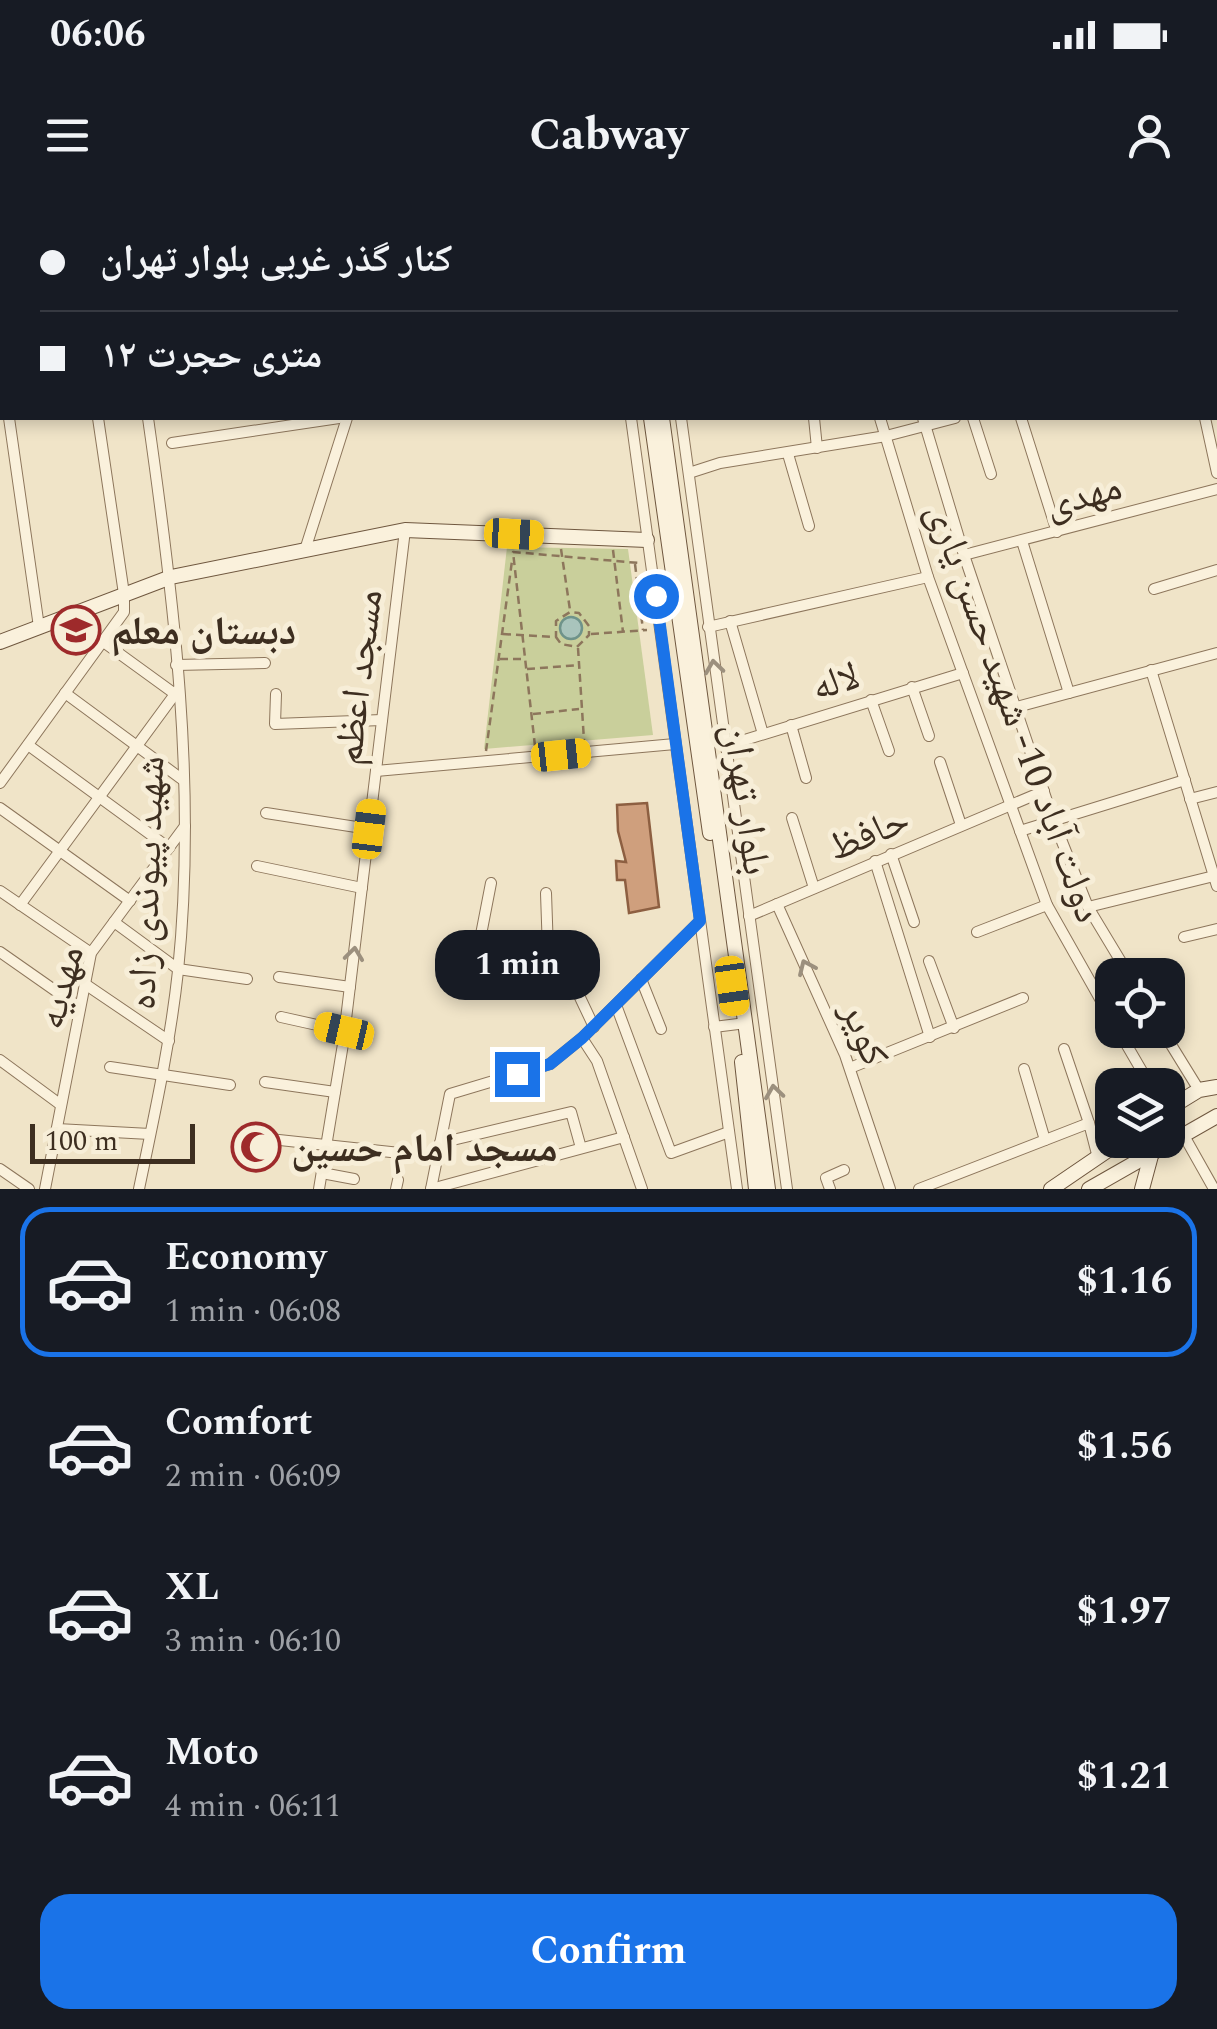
<!DOCTYPE html>
<meta charset="utf-8">
<style>
body{margin:0;font-family:Spectral,"Noto Naskh Arabic",serif;background:#20242c;color:#f1f3f6;height:100vh;display:flex;flex-direction:column;font-size:38px;white-space:nowrap}
*{box-sizing:border-box;margin:0}
p{font-size:32px;color:#9ea1a6}
.icon{flex:none;width:55px;height:55px;fill:none;stroke:currentColor;stroke-width:2;stroke-linecap:round;stroke-linejoin:round}
.map{position:relative;height:989px;overflow:hidden}
.sheet{display:flex;flex-direction:column;background:#171b24;flex:1}
.sheet>*{flex:none}
.hud{position:absolute;left:0px;top:0px;width:1218px;height:220px;box-shadow:0 5px 15px #0003;display:grid;align-content:center;height:220px;padding:0 40px;background:#171b24}
.tools{position:absolute;left:1095px;top:758px;display:grid;gap:20px}
.tools a{display:grid;place-items:center;width:90px;height:90px;border-radius:20px;background:#171b24;box-shadow:0 5px 15px #0003;font-size:50px}
.scale{position:absolute;left:30px;bottom:25px;width:165px;box-sizing:border-box;padding-left:10px;border:5px solid #3d2e20;border-top:0;font-size:28px;line-height:35px;white-space:nowrap;color:#3d2e20;-webkit-text-stroke:8px #f7eed8;paint-order:stroke}
.end{position:absolute;width:45px;height:45px;margin:-22px;border:12px solid #1a73e8;background:#fff;box-shadow:0 0 0 5px #fff}
.from{border-radius:50%}
.bubble{position:absolute;height:70px;border-radius:30px;background:#171b24;box-shadow:0 5px 15px #0003;font-size:32px;font-weight:700;line-height:70px;text-align:center}
.car{position:absolute;width:30px;height:60px;margin:-30px -15px;border-radius:12px;box-shadow:0 0 8px 2px #0007;background:linear-gradient(#f5c518 24%,#345 0 40%,#f5c518 0 76%,#345 0 86%,#f5c518 0)}
.hud b{display:flex;align-items:center;gap:35px;height:95px;font-size:38px}
.hud b+b{border-top:2px solid #363941}
.hud i{width:25px;height:25px;background:#f1f3f6}
ul{padding:18px 0 0;list-style:none}
li{display:flex;align-items:center;gap:30px;height:150px;margin:0 20px 15px;padding:0 20px;border:5px solid transparent;border-radius:30px}
li div{flex:1}
li b{display:block;font-size:38px}
li em{font-style:normal;font-weight:700}
li.current{border-color:#1a73e8}
li>.icon{width:90px;height:90px;stroke-width:1.5}
.action{display:flex;gap:20px;margin-top:auto;padding:20px 40px}
.action a{flex:1;height:115px;border-radius:30px;background:#1a73e8;color:#fff;font-size:40px;font-weight:700;line-height:115px;text-align:center}
.status{display:flex;justify-content:space-between;align-items:center;height:70px;padding:0 50px;background:#171b24;direction:ltr}
.status svg{height:28px;fill:currentColor}
header{display:flex;justify-content:space-between;align-items:center;height:130px;padding:0 40px;background:#171b24;font-size:45px;font-weight:700}
.map>svg:first-child{display:block}
</style>
<div class="status"><b>06:06</b><svg viewBox="0 0 49 12"><path d="M0 12V9h3v3zM5 12V6h3v6zM10 12V3h3v9zM15 12V0h3v12zM26 1h20v11H26zM47 4h2v5h-2z"/></svg></div>
<header><svg class="icon" aria-label="menu" viewBox="0 0 24 24"><path d="M4 6h16M4 12h16M4 18h16"/></svg>Cabway<svg class="icon" aria-label="person" viewBox="0 0 24 24"><circle cx="12" cy="8" r="4"/><path d="M4 21q1-7 8-7t8 7"/></svg></header>
<div class="map">
<svg width="1217" height="989" viewBox="0 0 1217 989">
<rect width="100%" height="100%" fill="#f0e4c8"/>
<path fill="#e6deb5" d="M923,0H1217V46L1215,2Z"/>
<path fill="#c9cf9b" d="M507,347L628,349L653,535L484,549Z"/>
<circle fill="#a9c4bc" stroke="#6f938a" stroke-width="2.5" cx="571" cy="428" r="11"/>
<path fill="#cf9f7d" stroke="#8d5f41" stroke-width="2.5" d="M647,603L659,707L629,713L625,680H617L616,661L626,662L618,631L617,605Z"/>
<g fill="none" stroke-linecap="round" stroke-linejoin="round">
<g stroke="#8d765c" stroke-width="12">
<g id="street">
<path d="M116,0L117,2"/>
<path d="M369,0L370,2"/>
<path d="M602,0V2"/>
<path d="M651,0V2"/>
<path d="M811,0L812,2"/>
<path d="M851,0L852,2"/>
<path d="M551,2V0"/>
<path d="M1215,58H1217"/>
<path d="M0,155L2,173"/>
<path d="M9,218L39,427"/>
<path d="M631,218L737,989"/>
<path d="M681,218L787,989"/>
<path d="M814,218L817,248"/>
<path d="M880,218L928,377L1047,705L1112,820"/>
<path d="M923,218L964,355L1053,619L1088,707L1129,775"/>
<path d="M973,218L991,274"/>
<path d="M1021,218L1057,332"/>
<path d="M1205,218L1217,273"/>
<path d="M172,243L339,218"/>
<path d="M788,254L809,326"/>
<path d="M689,273L720,263L886,236L955,218"/>
<path d="M1022,341L1069,493"/>
<path d="M305,350L347,218"/>
<path d="M964,355L1217,289"/>
<path d="M1154,389L1217,370"/>
<path d="M730,421L763,534"/>
<path d="M708,427L928,377"/>
<path d="M102,441L175,494"/>
<path d="M176,465L265,463"/>
<path d="M1151,470L1217,686"/>
<path d="M912,487L929,536"/>
<path d="M65,493L183,580"/>
<path d="M276,494L275,524L382,520"/>
<path d="M871,500L889,551"/>
<path d="M1017,507L1217,453"/>
<path d="M791,525L806,578"/>
<path d="M28,545L169,648"/>
<path d="M725,546L963,473"/>
<path d="M940,562L961,625"/>
<path d="M376,571L675,544"/>
<path d="M0,583L124,412V394L98,218"/>
<path d="M1190,599L1217,592"/>
<path d="M0,608L130,701"/>
<path d="M266,613L369,629"/>
<path d="M792,618L814,688"/>
<path d="M1020,631L1185,580"/>
<path d="M891,654L914,722"/>
<path d="M875,661L930,837"/>
<path d="M257,666L362,688"/>
<path d="M491,683L478,750L558,751L594,827"/>
<path d="M0,691L91,753"/>
<path d="M546,693L548,751"/>
<path d="M777,704L845,855L890,989"/>
<path d="M20,705L178,490"/>
<path d="M1088,707L1214,676"/>
<path d="M749,716L1044,591"/>
<path d="M114,722L178,769L247,779"/>
<path d="M977,732L1047,705"/>
<path d="M1184,737L1217,729"/>
<path d="M0,752L80,808"/>
<path d="M929,761L954,828"/>
<path d="M279,777L350,787"/>
<path d="M641,779L661,829"/>
<path d="M85,784L169,841"/>
<path d="M616,805L671,953L729,932"/>
<path d="M281,817L344,831"/>
<path d="M714,827L738,824"/>
<path d="M1118,830L1150,885"/>
<path d="M1162,830L1199,890"/>
<path d="M582,838L597,861L642,989"/>
<path d="M1064,849L1089,923"/>
<path d="M0,860L61,905"/>
<path d="M110,867L230,885"/>
<path d="M850,868L1023,798"/>
<path d="M1024,869L1045,940"/>
<path d="M265,882L335,892"/>
<path d="M57,929L150,934"/>
<path d="M1183,934L1214,989"/>
<path d="M252,937L437,957"/>
<path d="M440,943L571,912L581,948"/>
<path d="M0,969L29,989"/>
<path d="M322,973L354,979"/>
<path d="M45,989L91,753L185,626"/>
<path d="M139,989C154,917 170,845 178,771C197,587 174,400 148,218"/>
<path d="M319,989L343,844L405,330"/>
<path d="M396,989L398,980"/>
<path d="M431,989L450,894L550,864L582,838L700,721"/>
<path d="M431,989L624,937"/>
<path d="M830,989L826,978L844,970"/>
<path d="M919,989L1089,923L1098,958"/>
</g>
</g>
<g stroke="#6f573f" stroke-width="16">
<g id="secondary">
<path d="M620,0V2"/>
<path d="M632,0V2"/>
<path d="M651,218L710,633"/>
<path d="M662,218L768,989"/>
<path d="M0,442L171,377L405,330L647,340"/>
<path d="M742,862L756,989"/>
<path d="M1168,909L1199,890L1217,887"/>
<path d="M1051,989L1123,940"/>
<path d="M1089,989L1217,916"/>
<path d="M1142,989L1152,952"/>
</g>
</g>
<g stroke="#8d765c" stroke-width="2.5" stroke-dasharray="8 5" stroke-linecap="butt">
<path d="M561,349L570,410"/>
<path d="M613,350L623,432"/>
<path d="M635,364L643,430"/>
<path d="M503,434L556,437L561,444L577,447L589,435V426L579,413L570,412L556,421V437"/>
<path d="M591,434L647,430"/>
<path d="M578,448L584,540"/>
<path d="M500,459H522"/>
<path d="M527,469L579,465"/>
<path d="M533,514L579,509"/>
<path d="M535,546L513,352L639,363"/>
<path d="M486,551L512,361"/>
</g>
<use href="#street" stroke="#faf1dc" stroke-width="10"/>
<use href="#secondary" stroke="#faf1dc" stroke-width="14"/>
</g>
<defs><path id="oneway-chevron" d="M-2-3.5L2.5 0L-2 3.5" fill="none" stroke-width="1.6" stroke-linecap="round" stroke-linejoin="round" transform="scale(2.5)"/></defs>
<g stroke="#9c907e">
<use href="#oneway-chevron" transform="translate(714 467) rotate(-98)"/>
<use href="#oneway-chevron" transform="translate(354 754) rotate(-83)"/>
<use href="#oneway-chevron" transform="translate(806 767) rotate(-114)"/>
<use href="#oneway-chevron" transform="translate(774 892) rotate(-98)"/>
</g>
<g fill="none" stroke-linecap="round" stroke-linejoin="round">
<path stroke="#1a73e8" stroke-width="12" d="M517,874L550,864L582,838L700,721L656,396"/>
</g>
<defs>
<g id="school-ring" transform="scale(2.5)"><circle r="9.5" fill="#f7eed8" stroke="#9e2a2b" stroke-width="1.5"/><path d="M0-5L7-2L0 1L-7-2ZM-4 1L0 2.5L4 1V4Q0 6-4 4Z" fill="#9e2a2b"/></g>
<g id="mosque-ring" transform="scale(2.5)"><circle r="9.5" fill="#f7eed8" stroke="#9e2a2b" stroke-width="1.5"/><path d="M3.5-4.9A6 6 0 1 0 3.5 4.9A5 5 0 1 1 3.5-4.9Z" fill="#9e2a2b"/></g>
</defs>
<g fill-rule="evenodd">
<use href="#school-ring" x="76" y="430"/>
<use href="#mosque-ring" x="256" y="947"/>
</g>
<g text-anchor="middle" stroke-width="10" stroke-linejoin="round" paint-order="stroke">
<g font-size="40" fill="#3d2e20" stroke="#f7eed8">
<text transform="translate(1083 294) rotate(-15)" y="14">مهدی</text>
<text transform="translate(357 477) rotate(-83)" y="14">مسجد اعظم</text>
<text transform="translate(835 480) rotate(-17)" y="14">لاله</text>
<text transform="translate(1016 512) rotate(70)" y="14">دولت آباد 10- شهید حسن یاری</text>
<text transform="translate(748 599) rotate(82)" y="14">بلوار تهران</text>
<text transform="translate(868 632) rotate(-23)" y="14">حافظ</text>
<text transform="translate(145 683) rotate(-88)" y="14">شهید پیوندی زاده</text>
<text transform="translate(59 787) rotate(-75)" y="14">مهدیه</text>
<text transform="translate(866 833) rotate(68)" y="14">کویر</text>
</g>
<g font-size="40" font-weight="bold" fill="#3d2e20" stroke="#f7eed8" text-anchor="start">
<text x="111" y="444">دبستان معلم</text>
<text x="291" y="961">مسجد امام حسین</text>
</g>
</g>
</svg>
<div class="tools">
<a><svg class="icon" aria-label="locate" viewBox="0 0 24 24"><circle cx="12" cy="12" r="6"/><path d="M12 2v4M12 18v4M2 12h4M18 12h4"/></svg></a>
<a><svg class="icon" aria-label="layers" viewBox="0 0 24 24"><path d="M12 4l9 5-9 5-9-5zM3 14l9 5 9-5"/></svg></a>
</div>
<div class="scale">100 m</div>
<i class="end from" style="left:656px;top:396px"></i>
<i class="end" style="left:517px;top:874px"></i>
<div class="bubble" style="left:435px;top:730px;width:165px">1 min</div>
<i class="car" style="left:514px;top:334px;rotate:93deg"></i>
<i class="car" style="left:561px;top:555px;rotate:84deg"></i>
<i class="car" style="left:369px;top:629px;rotate:7deg"></i>
<i class="car" style="left:732px;top:786px;rotate:172deg"></i>
<i class="car" style="left:344px;top:831px;rotate:283deg"></i>
<div class="hud">
<b><i class="from"></i>کنار گذر غربی بلوار تهران</b>
<b><i></i>۱۲ متری حجرت</b>
</div>
</div>
<section class="sheet">
<ul>
<li class="current"><svg class="icon" aria-label="car" viewBox="0 0 24 24"><path d="M5 17H2v-5l4-1 3-4h7l3 4 3 1v5h-3M9 17h6M6 11h13"/><circle cx="7" cy="17" r="2"/><circle cx="17" cy="17" r="2"/></svg><div><b>Economy</b><p>1 min · 06:08</p></div><em>$1.16</em></li>
<li><svg class="icon" aria-label="car" viewBox="0 0 24 24"><path d="M5 17H2v-5l4-1 3-4h7l3 4 3 1v5h-3M9 17h6M6 11h13"/><circle cx="7" cy="17" r="2"/><circle cx="17" cy="17" r="2"/></svg><div><b>Comfort</b><p>2 min · 06:09</p></div><em>$1.56</em></li>
<li><svg class="icon" aria-label="car" viewBox="0 0 24 24"><path d="M5 17H2v-5l4-1 3-4h7l3 4 3 1v5h-3M9 17h6M6 11h13"/><circle cx="7" cy="17" r="2"/><circle cx="17" cy="17" r="2"/></svg><div><b>XL</b><p>3 min · 06:10</p></div><em>$1.97</em></li>
<li><svg class="icon" aria-label="car" viewBox="0 0 24 24"><path d="M5 17H2v-5l4-1 3-4h7l3 4 3 1v5h-3M9 17h6M6 11h13"/><circle cx="7" cy="17" r="2"/><circle cx="17" cy="17" r="2"/></svg><div><b>Moto</b><p>4 min · 06:11</p></div><em>$1.21</em></li>
</ul>
<div class="action"><a>Confirm</a></div>
</section>
